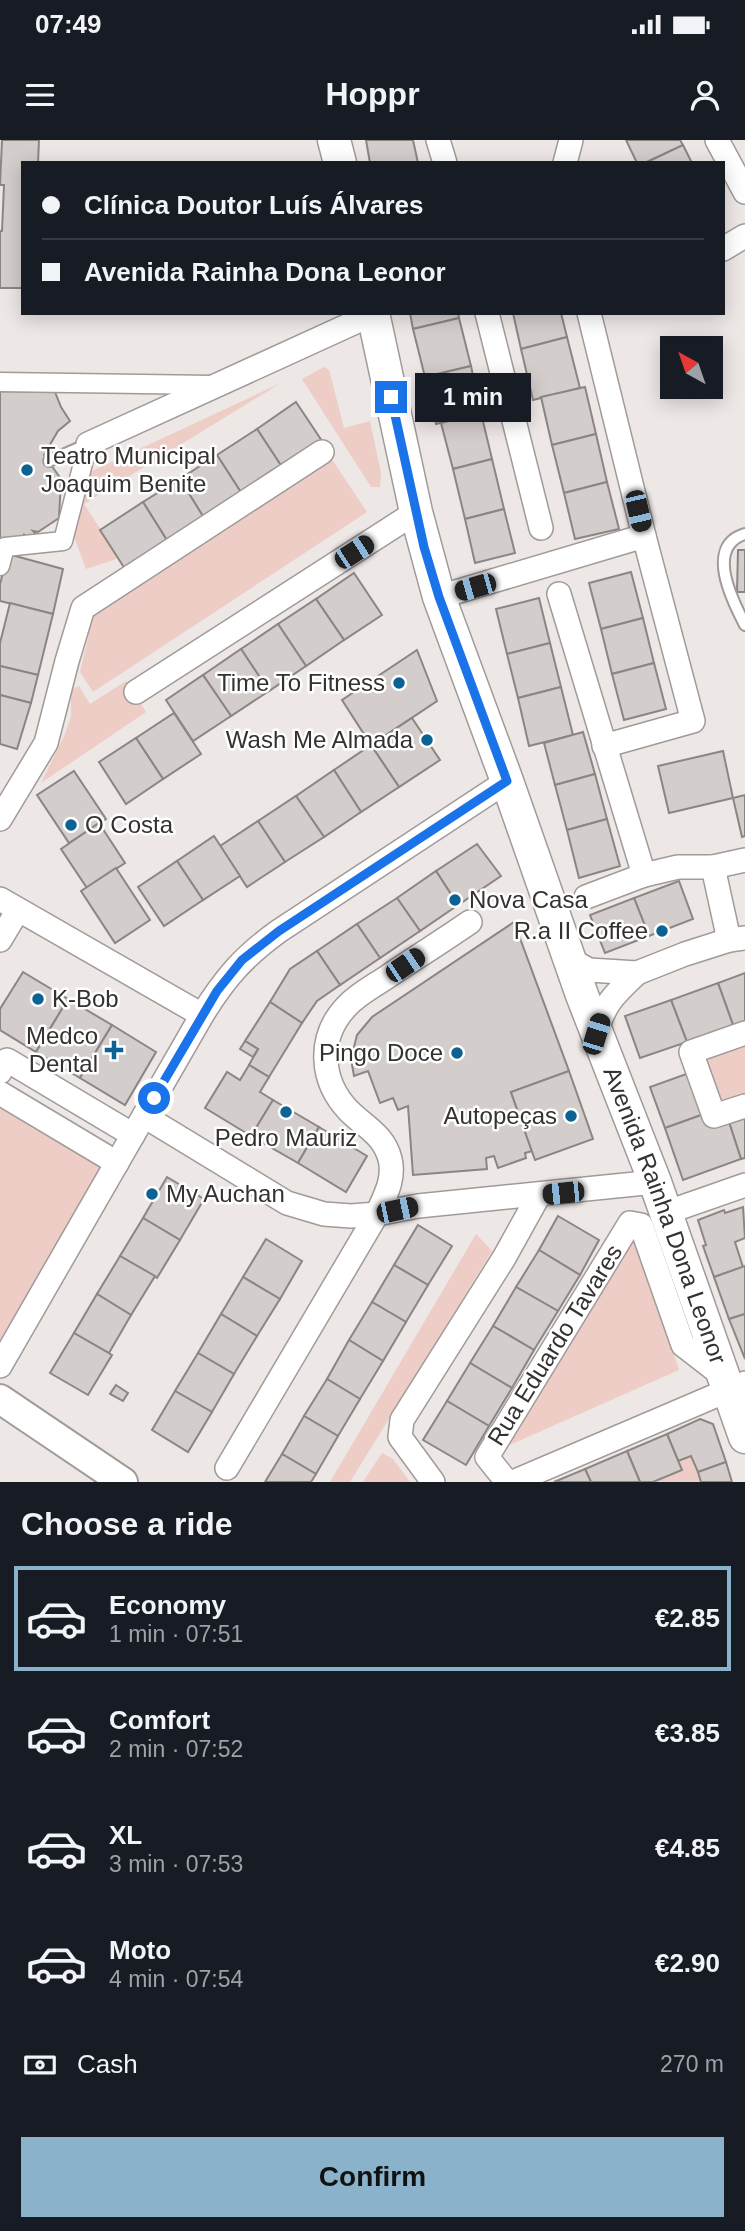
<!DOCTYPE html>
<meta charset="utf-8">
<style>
body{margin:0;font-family:Arial,sans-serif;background:#20242c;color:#f1f3f6;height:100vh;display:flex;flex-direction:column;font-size:26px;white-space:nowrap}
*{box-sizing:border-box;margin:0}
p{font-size:23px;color:#9ea1a6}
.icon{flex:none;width:38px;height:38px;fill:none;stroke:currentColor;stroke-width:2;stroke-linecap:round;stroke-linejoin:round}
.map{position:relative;height:1342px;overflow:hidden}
.panel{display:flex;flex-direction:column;background:#171b24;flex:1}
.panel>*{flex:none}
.top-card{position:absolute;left:21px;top:21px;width:704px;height:154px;border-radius:0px;box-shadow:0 4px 18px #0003;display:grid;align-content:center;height:154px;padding:0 21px;background:#171b24}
.needle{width:46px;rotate:320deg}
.buttons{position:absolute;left:660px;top:196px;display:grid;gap:14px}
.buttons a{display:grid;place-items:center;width:63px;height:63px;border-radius:0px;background:#171b24;box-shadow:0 4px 18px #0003;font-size:35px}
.end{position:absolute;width:32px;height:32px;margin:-16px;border:9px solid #1a73e8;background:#fff;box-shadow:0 0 0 4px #fff}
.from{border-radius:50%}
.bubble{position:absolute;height:49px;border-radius:0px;background:#171b24;box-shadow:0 4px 18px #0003;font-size:23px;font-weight:800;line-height:49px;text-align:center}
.car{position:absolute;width:21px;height:42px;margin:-21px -10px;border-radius:9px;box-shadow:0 0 5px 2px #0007;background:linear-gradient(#222 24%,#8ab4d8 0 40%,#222 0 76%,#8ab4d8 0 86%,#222 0)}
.top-card b{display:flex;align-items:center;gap:24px;height:66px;font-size:26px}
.top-card b+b{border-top:2px solid #363941}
.top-card i{width:18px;height:18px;background:#f1f3f6}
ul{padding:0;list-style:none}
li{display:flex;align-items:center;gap:21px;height:105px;margin:0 14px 10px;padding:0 7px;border:4px solid transparent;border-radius:0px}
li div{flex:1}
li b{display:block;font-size:26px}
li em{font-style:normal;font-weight:800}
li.on{border-color:#8ab2ca}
li>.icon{width:63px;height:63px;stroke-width:1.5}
h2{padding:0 21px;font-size:32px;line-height:84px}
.pay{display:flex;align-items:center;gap:18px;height:77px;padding:0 21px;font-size:26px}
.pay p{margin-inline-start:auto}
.cta{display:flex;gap:14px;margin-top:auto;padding:14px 21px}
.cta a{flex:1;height:80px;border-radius:0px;background:#8ab2ca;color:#111;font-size:28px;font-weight:800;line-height:80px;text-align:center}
.status{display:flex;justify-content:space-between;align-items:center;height:49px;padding:0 35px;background:#171b24;direction:ltr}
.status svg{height:19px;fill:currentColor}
header{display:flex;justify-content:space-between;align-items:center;height:91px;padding:0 21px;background:#171b24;font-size:32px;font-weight:800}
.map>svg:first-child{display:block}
</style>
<div class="status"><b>07:49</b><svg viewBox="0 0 49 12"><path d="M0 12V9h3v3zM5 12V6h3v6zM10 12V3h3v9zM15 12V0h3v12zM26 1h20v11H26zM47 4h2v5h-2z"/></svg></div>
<header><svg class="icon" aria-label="menu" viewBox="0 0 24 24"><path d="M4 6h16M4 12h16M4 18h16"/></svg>Hoppr<svg class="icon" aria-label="person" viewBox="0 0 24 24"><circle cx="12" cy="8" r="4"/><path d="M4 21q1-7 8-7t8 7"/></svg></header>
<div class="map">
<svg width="745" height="1342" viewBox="0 0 745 1342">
<rect width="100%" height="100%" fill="#ede7e6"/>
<g fill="#edcdc6">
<path d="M324,227L329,230L344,288L370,281L381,333L380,347H371L302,239Z"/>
<path d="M281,243L84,364L119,418L86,429L73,394L92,331Z"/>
<path d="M329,315L367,372L93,552L80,532L94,472Z"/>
<path d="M126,541L146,572L41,643L65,594L71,576V550L79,546L90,564Z"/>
<path d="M745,902V955L723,963L706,916Z"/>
<path d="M0,966L103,1027L0,1200Z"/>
<path d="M635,1093L679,1230L503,1308Z"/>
<path d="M476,1094L492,1111L350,1342H330Z"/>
<path d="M382,1313L393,1319L410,1342H363Z"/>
<path d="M691,1316L701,1342H653L682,1330L678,1321Z"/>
</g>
<g fill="#d3cdcc" stroke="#8b8684" stroke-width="2">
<path d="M2,0H39L38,23H23V148H0V91H2L4,45H0Z"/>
<path d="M366,0H413L418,23H370Z"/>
<path d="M626,0H680L683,5L645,23H637Z"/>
<path d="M683,5L692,23H645Z"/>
<path d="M410,173H458L459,178L413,189Z"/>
<path d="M513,173H561L567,197L521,209Z"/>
<path d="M459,178L471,226L425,237L413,189Z"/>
<path d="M567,197L580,248L533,260L521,209Z"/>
<path d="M471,226L481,273L436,284L425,237Z"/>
<path d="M585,247L596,294L552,305L541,257Z"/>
<path d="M0,251L55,252L61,267L70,281L58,291L44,315L61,339L59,378L38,392L33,391L36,394L27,400L24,395L22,401L0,400Z"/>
<path d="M296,262L322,301L282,327L257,289Z"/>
<path d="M481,273L492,319L453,329L441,283Z"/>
<path d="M257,289L282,327L242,354L217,315Z"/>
<path d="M596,294L607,342L564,353L552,305Z"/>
<path d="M217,315L242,354L204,378L180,339Z"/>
<path d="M492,319L504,369L465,379L453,329Z"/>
<path d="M180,339L204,378L168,402L143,362Z"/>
<path d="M607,342L619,389L575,399L564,353Z"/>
<path d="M143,362L168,402L125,429L100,390Z"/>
<path d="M504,369L515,413L475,423L465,379Z"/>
<path d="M738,410H745V452H737Z"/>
<path d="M8,414L63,429L53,474L0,461V444Z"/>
<path d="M631,432L643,478L601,489L589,443Z"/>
<path d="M354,433L382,475L344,500L316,459Z"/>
<path d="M539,458L550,503L507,514L496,469Z"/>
<path d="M316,459L344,500L306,526L278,484Z"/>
<path d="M10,463L53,474L38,535L0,526V503Z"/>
<path d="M643,478L654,523L612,534L601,489Z"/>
<path d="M278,484L306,526L269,551L241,509Z"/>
<path d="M550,503L561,547L518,558L507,514Z"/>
<path d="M241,509L269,551L231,576L203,535Z"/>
<path d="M417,510L437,561L371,605L342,560Z"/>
<path d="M654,523L666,569L624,580L612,534Z"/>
<path d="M0,526L38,535L31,563L0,555Z"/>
<path d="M203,535L231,576L193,601L166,560Z"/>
<path d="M561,547L573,595L529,606L518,558Z"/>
<path d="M0,555L31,563L17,609L0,604Z"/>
<path d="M174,573L201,614L163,639L136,598Z"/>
<path d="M412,578L440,620L399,647L371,605Z"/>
<path d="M583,592L595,634L555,645L544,603Z"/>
<path d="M136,598L163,639L126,664L99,622Z"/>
<path d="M371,605L399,647L361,672L334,630Z"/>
<path d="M723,611L733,658L669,673L658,626Z"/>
<path d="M334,630L361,672L324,697L296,656Z"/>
<path d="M74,631L106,679L69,703L37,655Z"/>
<path d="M595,634L607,679L567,690L555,645Z"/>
<path d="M745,655V696L742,697L733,658Z"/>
<path d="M296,656L324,697L285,722L258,681Z"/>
<path d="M607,679L620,726L579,738L567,690Z"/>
<path d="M258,681L285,722L247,747L220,706Z"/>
<path d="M99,683L125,723L87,748L61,709Z"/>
<path d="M214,696L240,736L203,760L177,721Z"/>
<path d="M477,704L501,736L458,765L436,731Z"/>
<path d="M177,721L203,760L164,786L138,747Z"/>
<path d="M116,728L150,780L115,803L81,751Z"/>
<path d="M436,731L458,765L420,791L397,758Z"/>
<path d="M679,741L693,779L649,796L634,758Z"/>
<path d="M397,758L420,791L380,818L357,784Z"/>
<path d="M634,758L649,796L605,813L590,775Z"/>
<path d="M514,782L569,931L511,952L532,1011L525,1013L526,1018L498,1028L494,1016L486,1018L487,1029L413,1035L408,966L398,970L393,958L380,963L368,931L354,936L351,919L357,895L372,877Z"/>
<path d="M357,784L380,818L340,845L317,811Z"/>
<path d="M317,811L340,845L317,861L302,883L270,862L290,829Z"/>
<path d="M23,832L68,859L36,912L0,890V869Z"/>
<path d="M745,833V881L733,885L718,843Z"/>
<path d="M718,843L733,885L687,902L671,860Z"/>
<path d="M68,859L112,885L80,938L36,912Z"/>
<path d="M671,860L687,902L640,918L625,876Z"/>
<path d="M270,862L302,883L269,937L249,925L258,909L245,901Z"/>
<path d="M112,885L156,912L125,965L80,938Z"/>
<path d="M245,901L258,909L253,917L240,909Z"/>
<path d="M249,925L269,937L260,952L273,960L251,996L205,968L227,932L240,940Z"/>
<path d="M569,931L593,999L535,1020L511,952Z"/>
<path d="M689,933L704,974L665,988L650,947Z"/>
<path d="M273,960L319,987L298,1023L251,996Z"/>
<path d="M745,973V1018L741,1019L728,979Z"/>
<path d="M704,974L708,986L728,979L741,1019L683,1040L665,988Z"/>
<path d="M319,987L367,1016L346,1052L298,1023Z"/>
<path d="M167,1037L204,1059L180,1100L143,1078Z"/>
<path d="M743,1067L745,1098L735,1102L743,1127L714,1137L703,1106L706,1105L698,1080L724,1070L725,1073Z"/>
<path d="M558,1076L599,1100L580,1135L539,1110Z"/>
<path d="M143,1078L180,1100L157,1138L120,1116Z"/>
<path d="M418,1085L452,1106L428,1145L394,1125Z"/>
<path d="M266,1099L302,1121L280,1159L243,1137Z"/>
<path d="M539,1110L580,1135L558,1171L516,1147Z"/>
<path d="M120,1116L155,1136L131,1175L97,1154Z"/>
<path d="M394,1125L428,1145L406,1182L372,1162Z"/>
<path d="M745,1126V1174L729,1179L714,1137Z"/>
<path d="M243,1137L280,1159L257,1196L221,1174Z"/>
<path d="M516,1147L558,1171L534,1210L493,1186Z"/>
<path d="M97,1154L131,1175L109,1213L74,1193Z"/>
<path d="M372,1162L406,1182L383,1221L349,1200Z"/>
<path d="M221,1174L257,1196L234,1234L198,1213Z"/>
<path d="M745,1174V1219L729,1179Z"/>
<path d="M493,1186L534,1210L512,1248L470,1223Z"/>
<path d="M74,1193L112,1215L88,1255L50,1233Z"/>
<path d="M349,1200L383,1221L360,1259L327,1239Z"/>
<path d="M198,1213L234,1234L212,1272L175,1251Z"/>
<path d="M470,1223L512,1248L489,1286L447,1261Z"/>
<path d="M327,1239L360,1259L338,1296L304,1276Z"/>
<path d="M116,1245L128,1253L123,1261L110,1254Z"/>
<path d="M175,1251L212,1272L188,1312L152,1290Z"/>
<path d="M447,1261L489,1286L466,1325L423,1300Z"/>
<path d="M304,1276L338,1296L316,1334L282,1314Z"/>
<path d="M700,1279L713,1284L726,1322L698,1332L691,1316L678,1321L667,1294Z"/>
<path d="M667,1294L682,1330L653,1342H640L627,1311Z"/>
<path d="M627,1311L640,1342H591L585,1329Z"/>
<path d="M282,1314L316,1334L311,1342H265Z"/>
<path d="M726,1322L732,1342H701L698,1332Z"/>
<path d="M585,1329L591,1342H554Z"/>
</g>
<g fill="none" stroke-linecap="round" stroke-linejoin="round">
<g stroke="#a09a99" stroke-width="14">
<g id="service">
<path d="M49,321L88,304"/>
<path d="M745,394C704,406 733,462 745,485"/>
</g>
</g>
<g stroke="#a09a99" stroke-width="21">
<g id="pedestrian">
<path d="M0,242L212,245"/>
<path d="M0,426L5,407L63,401L88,304"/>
</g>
</g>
<g stroke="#a09a99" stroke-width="26">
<g id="minor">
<path d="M438,0L445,23"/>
<path d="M717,0L745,52"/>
<path d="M565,23L571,0"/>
<path d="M723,109L745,96"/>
<path d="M487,173L541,388"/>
<path d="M589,173L644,396L693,581L604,606"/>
<path d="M88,304L373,174"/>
<path d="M559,454L644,735"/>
<path d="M439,457L644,396"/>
<path d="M136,552L416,372"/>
<path d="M0,679L46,603L67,521L83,468L322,312"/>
<path d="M713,727L729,800"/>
<path d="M586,757L644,735L678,727H713L745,720"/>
<path d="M0,759L202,875"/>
<path d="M0,800L18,770"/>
<path d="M569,819L589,830L637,833L685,814L729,800L745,798"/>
<path d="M596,893C605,862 614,855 637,833"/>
<path d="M745,893L691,912L714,976L745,966"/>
<path d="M0,932L7,920L133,995"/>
<path d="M0,953L117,1023"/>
<path d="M144,976L287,1063L324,1074L351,1076L377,1074L418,1066L655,1042"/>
<path d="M665,1073L745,1045"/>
<path d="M0,1226L202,875C225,838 243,817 279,791L507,641"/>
<path d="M227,1328L377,1074C385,1056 395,1039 390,1019C384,995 365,987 349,971C320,941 317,897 347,866C359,853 376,845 390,835C417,817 444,800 470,782"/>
<path d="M433,1342L400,1297L402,1280L504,1118L539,1055"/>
<path d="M507,1342L487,1317L630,1083L641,1085L683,1205L723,1236"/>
<path d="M513,1342L745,1243"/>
</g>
</g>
<g stroke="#a09a99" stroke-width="32">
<path id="tertiary" d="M0,1259L123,1342"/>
</g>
<g stroke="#a09a99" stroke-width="35">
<g id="secondary">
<path d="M334,0L340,23"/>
<path id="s1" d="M373,173L416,372L439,457L507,641L582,855L655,1042L745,1297"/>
</g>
</g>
<use href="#service" stroke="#fff" stroke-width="10"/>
<use href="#pedestrian" stroke="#fff" stroke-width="18"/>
<use href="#minor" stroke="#fff" stroke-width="23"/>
<use href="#tertiary" stroke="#fff" stroke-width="28"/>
<use href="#secondary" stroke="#fff" stroke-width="32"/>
</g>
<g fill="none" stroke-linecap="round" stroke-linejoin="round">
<path stroke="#1a73e8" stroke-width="9" d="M154,958L217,851L242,820L279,791L507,641L439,457L424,407L391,257"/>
</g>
<g fill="#0d6294" stroke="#fff" stroke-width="2.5">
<circle cx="27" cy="330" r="7"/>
<circle cx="399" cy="543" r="7"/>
<circle cx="427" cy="600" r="7"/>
<circle cx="71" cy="685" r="7"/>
<circle cx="455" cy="760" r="7"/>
<circle cx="662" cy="791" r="7"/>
<circle cx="38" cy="859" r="7"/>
<path d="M110.5 899.5h7v7h7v7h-7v7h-7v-7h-7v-7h7z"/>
<circle cx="457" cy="913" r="7"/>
<circle cx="286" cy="972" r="7"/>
<circle cx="571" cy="976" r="7"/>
<circle cx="152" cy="1054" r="7"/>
</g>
<g text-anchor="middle" stroke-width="5" stroke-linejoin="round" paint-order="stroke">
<g font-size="24" fill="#343231" stroke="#fff" text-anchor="end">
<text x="41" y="324" text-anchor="start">Teatro Municipal<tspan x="41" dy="28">Joaquim Benite</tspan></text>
<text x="385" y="551">Time To Fitness</text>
<text x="413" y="608">Wash Me Almada</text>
<text x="85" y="693" text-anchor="start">O Costa</text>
<text x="469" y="768" text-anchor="start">Nova Casa</text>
<text x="648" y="799">R.a II Coffee</text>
<text x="52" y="867" text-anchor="start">K-Bob</text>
<text x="98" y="904">Medco<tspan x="98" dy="28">Dental</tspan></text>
<text x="443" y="921">Pingo Doce</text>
<text x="557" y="984">Autopeças</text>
<text x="286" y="1006" text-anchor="middle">Pedro Mauriz</text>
<text x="166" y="1062" text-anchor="start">My Auchan</text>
</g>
<g font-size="24" fill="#343231" stroke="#fff">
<text dy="8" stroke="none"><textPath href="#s1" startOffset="950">Avenida Rainha Dona Leonor</textPath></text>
<text transform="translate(555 1205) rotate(-58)" y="8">Rua Eduardo Tavares</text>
</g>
</g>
</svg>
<div class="buttons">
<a><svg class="needle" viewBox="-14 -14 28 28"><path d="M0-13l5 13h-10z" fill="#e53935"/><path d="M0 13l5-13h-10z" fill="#9ea1a6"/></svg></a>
</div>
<i class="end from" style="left:154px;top:958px"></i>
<i class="end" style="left:391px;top:257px"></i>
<div class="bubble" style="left:415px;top:233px;width:116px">1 min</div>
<i class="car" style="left:638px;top:371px;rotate:167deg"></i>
<i class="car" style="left:354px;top:412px;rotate:57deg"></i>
<i class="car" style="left:475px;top:447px;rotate:254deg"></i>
<i class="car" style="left:405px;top:825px;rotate:56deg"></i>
<i class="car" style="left:596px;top:894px;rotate:17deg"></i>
<i class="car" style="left:563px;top:1053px;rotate:264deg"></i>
<i class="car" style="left:397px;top:1070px;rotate:78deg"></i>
<div class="top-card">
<b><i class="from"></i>Clínica Doutor Luís Álvares</b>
<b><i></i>Avenida Rainha Dona Leonor</b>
</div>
</div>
<section class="panel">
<h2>Choose a ride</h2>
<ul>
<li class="on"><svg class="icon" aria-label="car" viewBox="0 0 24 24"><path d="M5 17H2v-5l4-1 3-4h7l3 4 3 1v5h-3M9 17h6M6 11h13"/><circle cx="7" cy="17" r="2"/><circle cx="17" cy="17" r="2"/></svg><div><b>Economy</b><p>1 min · 07:51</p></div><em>€2.85</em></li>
<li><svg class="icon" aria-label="car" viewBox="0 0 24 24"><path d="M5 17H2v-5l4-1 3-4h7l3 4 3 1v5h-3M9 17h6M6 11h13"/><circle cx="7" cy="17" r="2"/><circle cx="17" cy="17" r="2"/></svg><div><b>Comfort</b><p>2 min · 07:52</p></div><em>€3.85</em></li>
<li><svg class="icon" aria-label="car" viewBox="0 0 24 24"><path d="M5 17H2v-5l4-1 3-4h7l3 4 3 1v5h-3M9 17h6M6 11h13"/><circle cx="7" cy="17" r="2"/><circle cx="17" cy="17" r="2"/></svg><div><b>XL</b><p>3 min · 07:53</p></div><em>€4.85</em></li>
<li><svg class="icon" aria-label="car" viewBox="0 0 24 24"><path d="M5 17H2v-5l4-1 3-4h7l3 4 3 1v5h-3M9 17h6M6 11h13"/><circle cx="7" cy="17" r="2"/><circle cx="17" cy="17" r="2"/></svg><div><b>Moto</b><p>4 min · 07:54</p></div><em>€2.90</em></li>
</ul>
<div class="pay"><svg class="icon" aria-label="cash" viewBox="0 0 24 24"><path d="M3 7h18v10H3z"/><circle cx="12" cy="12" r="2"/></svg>Cash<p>270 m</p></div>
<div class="cta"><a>Confirm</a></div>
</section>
